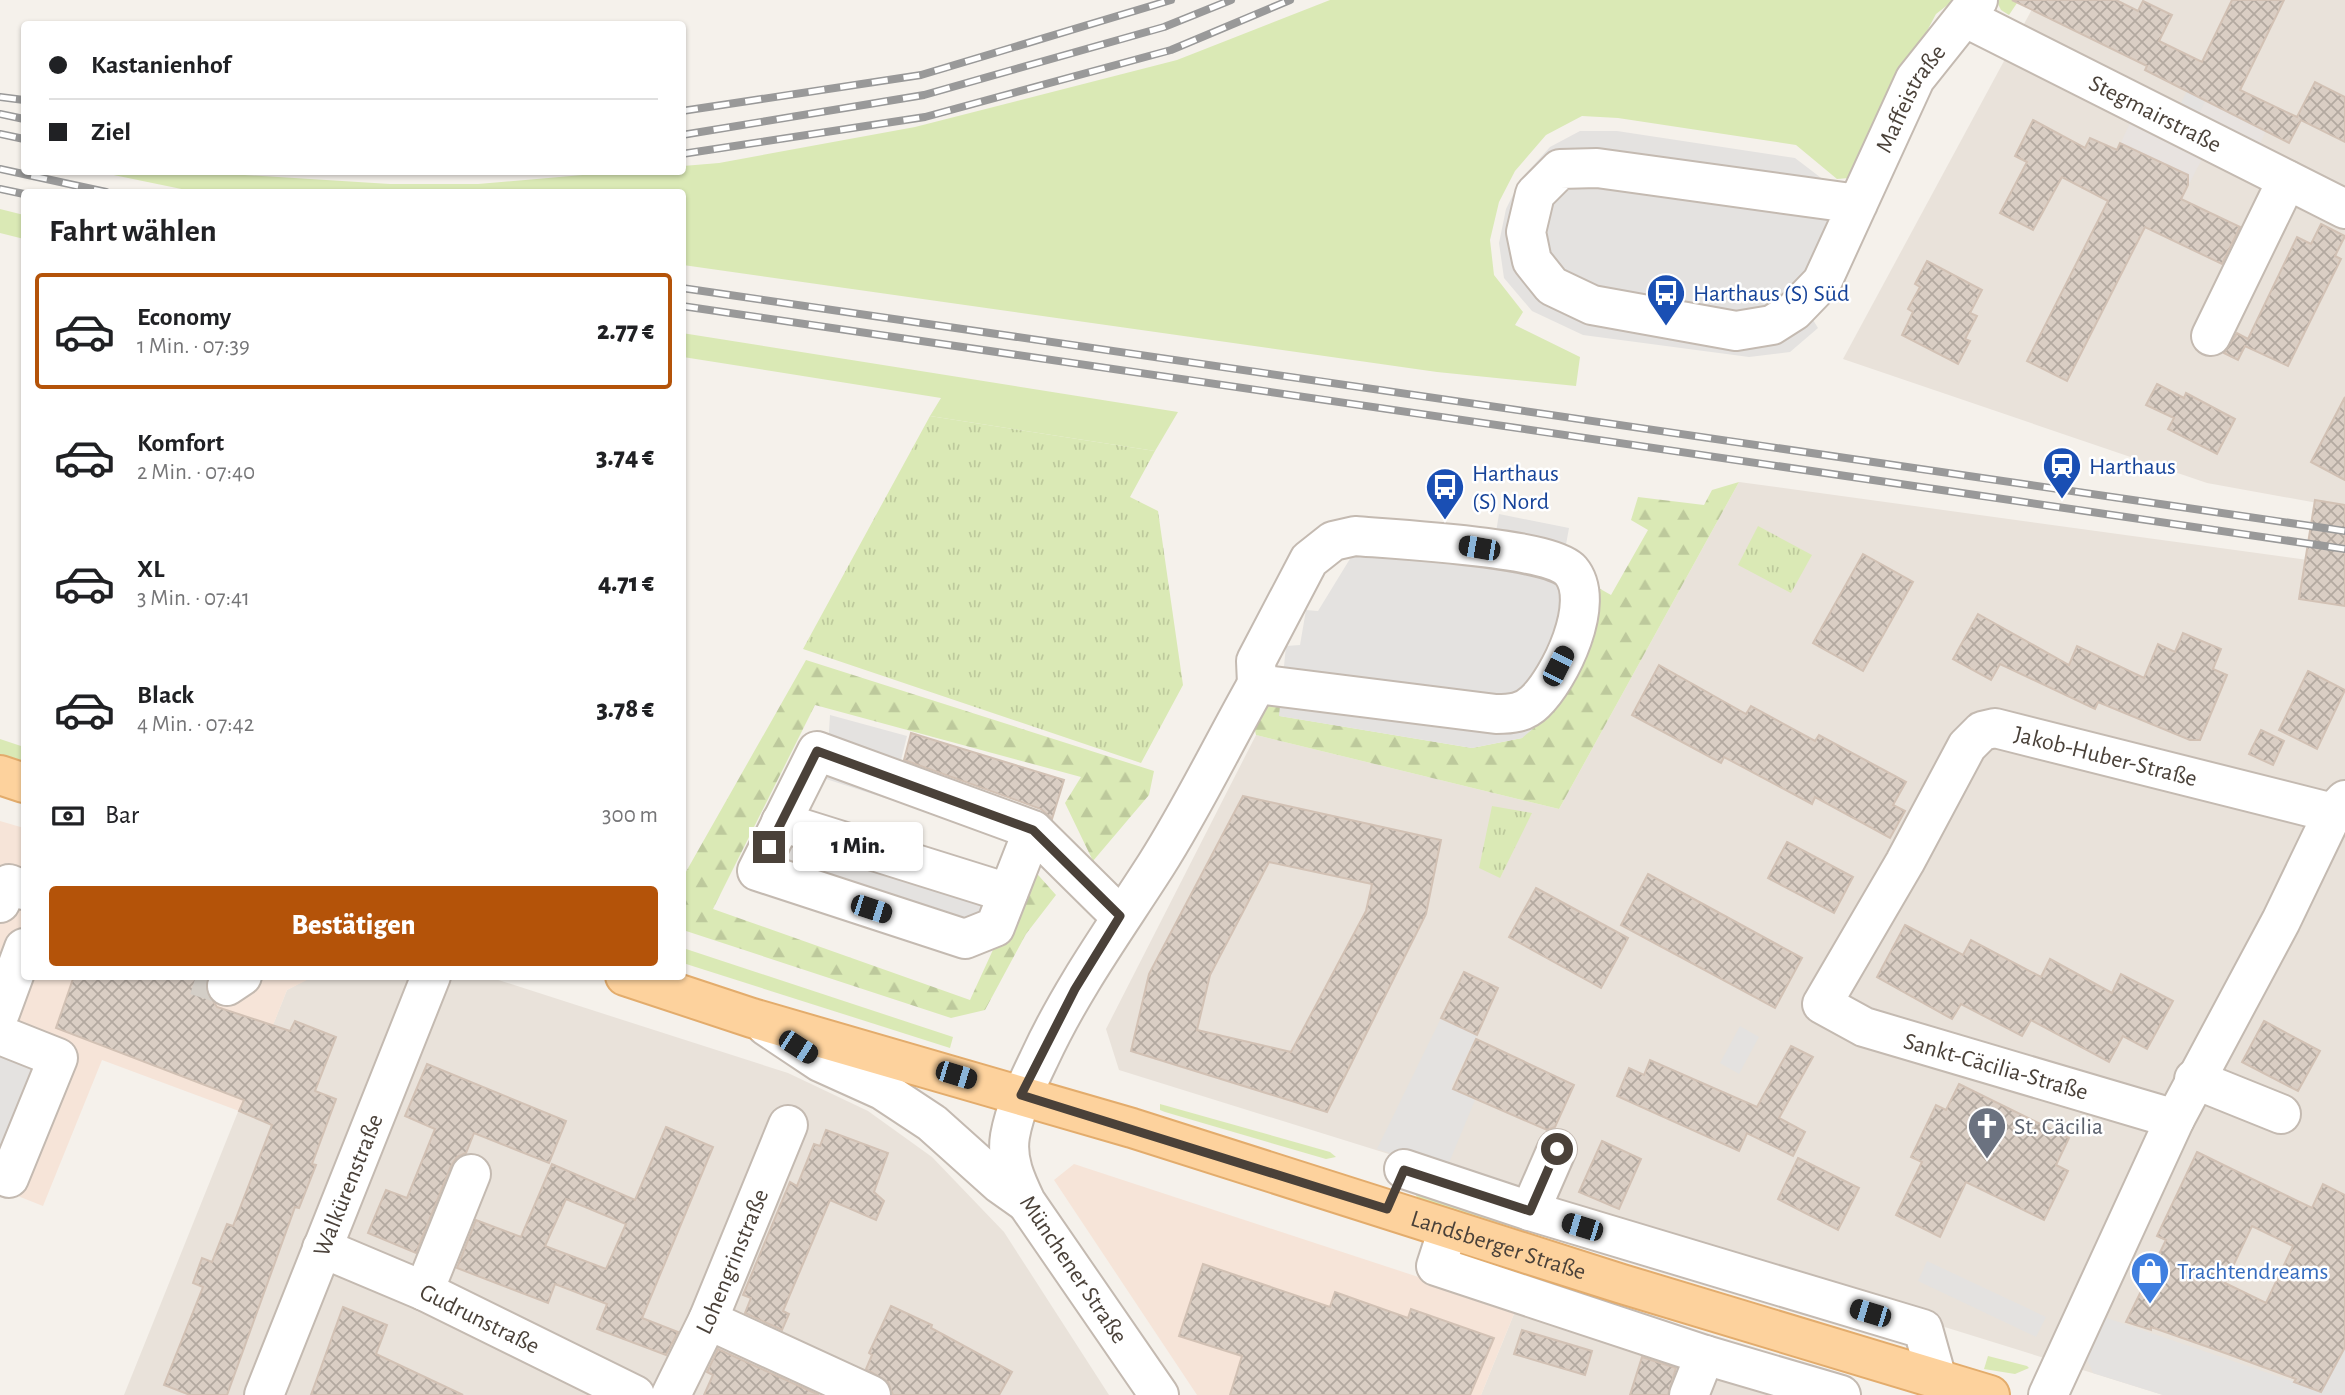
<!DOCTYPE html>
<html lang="de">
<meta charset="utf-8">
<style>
body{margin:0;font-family:"Alegreya Sans",sans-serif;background:#f6f6f6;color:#202124;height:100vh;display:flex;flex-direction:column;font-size:26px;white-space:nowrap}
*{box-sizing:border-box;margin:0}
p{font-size:23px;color:#757577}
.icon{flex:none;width:38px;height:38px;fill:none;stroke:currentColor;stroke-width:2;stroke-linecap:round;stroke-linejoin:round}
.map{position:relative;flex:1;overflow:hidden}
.drawer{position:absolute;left:21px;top:189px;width:665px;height:791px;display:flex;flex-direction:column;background:#fff;border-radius:7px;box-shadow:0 2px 5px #0004}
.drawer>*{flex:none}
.guide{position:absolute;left:21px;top:21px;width:665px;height:154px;border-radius:7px;box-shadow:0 2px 5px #0004;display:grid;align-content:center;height:154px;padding:0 28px;background:#fff}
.end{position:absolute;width:32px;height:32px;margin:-16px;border:9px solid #4a4139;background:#fff;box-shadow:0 0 0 4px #fff}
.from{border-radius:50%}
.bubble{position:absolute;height:49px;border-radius:7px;background:#fff;box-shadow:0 2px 5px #0004;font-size:23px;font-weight:800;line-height:49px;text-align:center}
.car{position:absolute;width:21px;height:42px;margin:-21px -10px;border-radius:9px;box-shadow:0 0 5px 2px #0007;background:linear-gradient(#222 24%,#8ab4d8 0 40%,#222 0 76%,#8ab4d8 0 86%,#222 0)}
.guide b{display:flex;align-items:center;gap:24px;height:66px;font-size:26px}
.guide b+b{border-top:2px solid #e0e0e0}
.guide i{width:18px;height:18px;background:#202124}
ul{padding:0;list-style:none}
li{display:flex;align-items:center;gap:21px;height:116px;margin:0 14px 10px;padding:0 14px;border:4px solid transparent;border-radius:7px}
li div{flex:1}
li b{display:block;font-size:26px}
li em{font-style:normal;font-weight:800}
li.current{border-color:#b45309}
li>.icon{width:63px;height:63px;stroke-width:1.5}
h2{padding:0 28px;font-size:32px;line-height:84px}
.pay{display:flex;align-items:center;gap:18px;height:77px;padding:0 28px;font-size:26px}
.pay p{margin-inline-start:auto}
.cta{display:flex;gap:14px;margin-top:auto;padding:14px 28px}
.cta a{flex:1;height:80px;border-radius:7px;background:#b45309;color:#fff;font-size:28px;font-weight:800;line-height:80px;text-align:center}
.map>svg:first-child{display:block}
</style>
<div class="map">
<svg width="2345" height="1395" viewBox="0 0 2345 1395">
<defs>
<pattern id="forest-firs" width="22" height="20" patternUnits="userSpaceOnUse" patternTransform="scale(1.75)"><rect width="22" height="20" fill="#dae9b5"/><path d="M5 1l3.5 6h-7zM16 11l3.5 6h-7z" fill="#bdc99c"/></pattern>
<pattern id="park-tufts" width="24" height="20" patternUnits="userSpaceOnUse" patternTransform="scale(1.75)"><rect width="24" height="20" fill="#dae9b5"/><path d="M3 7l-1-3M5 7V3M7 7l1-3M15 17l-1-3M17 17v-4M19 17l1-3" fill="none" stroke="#bdc99c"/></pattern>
<pattern id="building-cross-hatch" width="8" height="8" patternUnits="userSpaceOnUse" patternTransform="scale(1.75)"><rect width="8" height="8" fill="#dacec4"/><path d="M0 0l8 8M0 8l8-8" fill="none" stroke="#b3a9a0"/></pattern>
</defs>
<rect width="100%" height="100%" fill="#f5f1eb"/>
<g fill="#e9e2da">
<path d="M2037,0H2345V508L2207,483L1843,359Z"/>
<path d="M1739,482L2345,565V1395H2163L1119,1070L1106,1029L1256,735L1559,809Z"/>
<path d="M313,976L489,977L788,1073L868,1111L932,1157L1004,1232L1109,1395H124L287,990Z"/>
<path d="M1516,1309L1795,1395H1481Z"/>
</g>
<g fill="#f6e4d8">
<path d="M0,821L24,828V976L313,977L287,990L239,1111L102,1060L43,1206L0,1189Z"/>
<path d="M1074,1164L1516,1309L1481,1395H1197L1054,1180Z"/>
</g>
<g fill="#e8e3e0">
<path d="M2216,78L2277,108L2256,152L2195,122Z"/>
<path d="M2130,123L2202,159L2180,202L2109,168Z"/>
</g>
<g fill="#dae9b5">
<path d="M1330,0H1954L1936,14L1849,178L1837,179L1796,145L1618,118L1582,116L1546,135L1515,171L1499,202L1490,240L1494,275L1523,312L1515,325L1580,357L1576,386L1437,372L683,265L682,192H196L99,172H198L390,184H478L617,172H682L683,166L719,163L915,127L1177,60Z"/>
<path d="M1996,0H2019L2009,15L2001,10Z"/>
<path d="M0,209L24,215V239L0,233Z"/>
<path d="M682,333L1178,412L1155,451L930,416L941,398L683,357Z"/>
<path d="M0,739L24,747V761L0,754Z"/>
<path d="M683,948L953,1037L950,1048L683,963Z"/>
<path d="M1160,1104L1330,1152L1336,1157L1326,1159L1165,1112L1160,1110Z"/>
<path d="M1417,1191L1910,1344L1426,1202L1416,1196Z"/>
<path d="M1988,1356L2027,1366L2029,1368L2015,1374L1984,1369Z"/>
</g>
<g fill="url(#forest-firs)">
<path d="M1739,482L1559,809L1256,735L1252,716L1267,696H1281L1280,716L1472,748L1522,738L1595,586L1611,595L1648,530L1631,520L1638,497L1704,505L1712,490Z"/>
<path d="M806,660L1154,771L1149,795L1093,861L1065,803L1081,777L815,705L713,909L970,1000L1031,867L1056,895L1026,934L985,1010L951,1018L683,930V877Z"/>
</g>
<g fill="url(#park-tufts)">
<path d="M930,416L1155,451L1130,497L1158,511L1183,685L1141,763L803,649Z"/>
<path d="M1758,526L1812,555L1791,593L1738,565Z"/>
<path d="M1492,806L1532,813L1500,878L1479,868Z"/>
</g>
<g fill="#e4e2e0">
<path d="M2198,69L2216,78L2195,122L2176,113Z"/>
<path d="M1580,131H1617L1795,158L1833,187L1834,226L1796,292L1818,328L1790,352L1749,357L1583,335L1532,311L1504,278L1499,243L1506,209L1521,179L1550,147Z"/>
<path d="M1499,514L1569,528L1565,550L1595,586L1599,619L1534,728L1522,738L1472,748L1279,716L1286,646L1300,645L1306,610L1318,611L1356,549L1493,550Z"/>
<path d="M830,715L907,736L891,800L826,779Z"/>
<path d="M786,831L987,896L981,916L962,926L774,868Z"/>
<path d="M1441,1018L1477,1035L1451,1087L1475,1100L1446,1170L1377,1149Z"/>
<path d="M1740,1026L1759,1037L1739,1074L1720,1063Z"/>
<path d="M0,1052L43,1069L0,1154Z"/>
<path d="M1927,1261L2046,1317L2036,1337L1918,1281Z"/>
<path d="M2104,1317L2321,1391L2345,1342V1395H2163L2093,1373L2086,1357Z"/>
</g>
<g fill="url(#building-cross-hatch)" stroke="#d2c1b4" stroke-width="2" fill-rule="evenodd">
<path d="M2012,0H2116L2138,11L2143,1L2172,15L2159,41L2202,62L2232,0H2284L2240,90L2297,117L2315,82L2345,97V142L2301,120L2289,143L2145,70L2147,66Z"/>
<path d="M2033,120L2085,148L2090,138L2117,150L2120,143L2188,175V185L2181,199L2240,227L2222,264L2145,227L2067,381L2027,361L2108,201L2062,177L2033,230L2000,213L2027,162L2015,156Z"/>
<path d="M2321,224L2345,236L2335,256L2341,259L2288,366L2245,346L2238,360L2224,353L2237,333L2248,339L2297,237L2311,244Z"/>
<path d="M1927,261L1982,290L1970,313L1977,316L1965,339L1970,341L1958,364L1902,335L1913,312L1908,309L1920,287L1915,284Z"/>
<path d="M2157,384L2184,398L2186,393L2235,419L2217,454L2168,429L2174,418L2146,405Z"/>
<path d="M2345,397V480L2311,462Z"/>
<path d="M2315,500L2345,505V606L2299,599Z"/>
<path d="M1863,554L1913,582L1863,671L1813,643Z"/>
<path d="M1978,614L2069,665L2077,646L2144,678L2158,644L2175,652L2183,633L2221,649L2213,669L2227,675L2200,740H2190L2098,702L2095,709L2000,664L1991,680L1953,659Z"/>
<path d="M1659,665L1746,714L1751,706L1815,741L1819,735L1906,782L1893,805L1905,811L1890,838L1815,797L1812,804L1724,757L1721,763L1632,715Z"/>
<path d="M2308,671L2345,690L2317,749L2279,730Z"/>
<path d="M2261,730L2284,741L2273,765L2249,754Z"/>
<path d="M911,733L1064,780L1052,819L1041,809L904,760Z"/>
<path d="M1243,796L1441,840L1426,914L1327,1112L1131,1051L1149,974ZM1269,862L1372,884L1366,911L1291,1052L1197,1030L1210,975Z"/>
<path d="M1787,842L1853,877L1834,913L1768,878Z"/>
<path d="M1648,874L1802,958L1775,1008L1621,925Z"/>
<path d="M1536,888L1628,938L1601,988L1509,937Z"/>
<path d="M1905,925L1963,955L1971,940L2041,977L2050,959L2112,993L2121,974L2173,1001L2147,1049L2123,1036L2109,1062L2031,1020L2022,1036L1961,1004L1952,1019L1877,977Z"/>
<path d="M1464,972L1498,988L1477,1035L1441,1018Z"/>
<path d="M74,976H207L205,988L217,1007L290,1031L295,1021L336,1037L315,1091L336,1099L312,1164L316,1165L299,1208L295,1207L227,1395H190L164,1385L203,1287L193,1283L202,1258L212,1262L227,1224L233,1226L272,1125L239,1111L244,1100L56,1028Z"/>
<path d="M2264,1021L2320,1051L2298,1091L2242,1062Z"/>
<path d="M1476,1039L1574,1085L1555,1127L1547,1130L1453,1089Z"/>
<path d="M1791,1046L1813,1057L1779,1118L1805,1132L1793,1156L1747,1133L1739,1151L1617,1096L1629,1068L1644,1075L1650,1060L1757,1107Z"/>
<path d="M427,1064L566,1121L549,1163L474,1133L466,1153L457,1157L451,1166L416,1253L368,1233L386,1190L407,1198L435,1129L405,1116Z"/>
<path d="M1959,1084L2069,1138L2056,1165L2068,1171L2044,1220L1966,1182L1940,1237L1896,1215L1922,1162L1911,1157L1936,1105L1946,1110Z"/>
<path d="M666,1127L713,1147L642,1318L678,1332L666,1355L597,1329L607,1304L555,1284L548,1303L457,1268L476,1220L521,1237L552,1164L635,1200ZM566,1199L626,1224L606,1269L545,1246Z"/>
<path d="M826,1130L888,1153L874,1192L884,1201L876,1220L830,1200L783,1311L789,1314L782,1330L745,1313L751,1298L743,1295L790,1182L797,1186L814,1144L820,1146Z"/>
<path d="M1602,1141L1641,1159L1619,1209L1579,1192Z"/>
<path d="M2197,1152L2312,1208L2323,1184L2345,1195V1347L2321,1392L2294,1382L2296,1379L2225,1353L2151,1327V1330L2126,1322L2166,1240L2157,1236ZM2252,1226L2293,1246L2266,1303L2225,1283Z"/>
<path d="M1798,1158L1859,1188L1838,1230L1778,1199Z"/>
<path d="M1203,1264L1330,1307L1335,1292L1408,1318L1411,1309L1494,1338L1470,1395H1230L1242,1356L1179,1336Z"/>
<path d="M891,1306L932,1325L931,1328L1012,1372L999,1395H893L888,1382L866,1369L872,1355L869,1353Z"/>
<path d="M343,1307L387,1325L376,1354L463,1395H311Z"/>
<path d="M1522,1330L1592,1351L1585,1375L1514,1354Z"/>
<path d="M718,1349L720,1350L819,1395H704L713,1375L707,1372Z"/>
<path d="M1642,1357L1676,1368L1668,1395H1630Z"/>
</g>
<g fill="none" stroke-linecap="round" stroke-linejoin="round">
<path stroke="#d3cec7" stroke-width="38" stroke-dasharray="38 19" stroke-linecap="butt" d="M196,976L227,986"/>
<g stroke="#c4bab1" stroke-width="42">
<g id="minor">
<path id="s1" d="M1966,18L2345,209"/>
<path id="s2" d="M1858,204L1597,168L1560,169L1535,194L1526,232L1532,261L1552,286L1592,305L1736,331L1772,325L1794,311L1822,282L1915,79L1978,0"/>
<path d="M2211,336L2287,180"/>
<path d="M1355,536C1391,539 1550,547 1571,571C1597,602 1560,678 1535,702C1524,713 1511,714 1496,714L1257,684L1256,661L1309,560L1333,541Z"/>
<path d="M781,822L1008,893"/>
<path d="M1033,830L995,927L965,939L757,871L817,751L1033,830L1120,916"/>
<path d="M0,903L9,884L24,890"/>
<path d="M227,986L242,976"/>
<path d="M0,1013L24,948"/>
<path d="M766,1026L820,1062L882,1090L932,1123L1000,1184L1024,1201"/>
<path d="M0,1035L58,1058L9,1178L0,1174"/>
<path d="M2194,1079L2281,1114"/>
<path id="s3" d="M2175,1119L1864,1027L1822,1004L1905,862L1967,746L1982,731L1995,728L2333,813"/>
<path d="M1404,1169L1530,1211L1923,1329L1937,1379"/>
<path d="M1530,1211L1557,1149"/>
<path d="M1448,1229L1436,1266L1705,1355L1841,1395"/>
<path id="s4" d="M322,1248L424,1291L635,1395"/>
<path d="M424,1291L471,1174"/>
<path d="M708,1320L871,1395"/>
<path id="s5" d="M264,1395L431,976"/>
<path id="s6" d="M671,1395L708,1320L788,1125"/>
<path d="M1159,1395L1026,1202C1016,1181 1006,1160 1010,1136C1015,1108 1028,1082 1040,1057C1072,988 1115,929 1156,865C1193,807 1223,744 1257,684"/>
<path d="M1689,1395L1705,1355"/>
<path d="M2048,1395L2175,1119L2281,921L2333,813L2345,800"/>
</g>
</g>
<g stroke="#e3ac6c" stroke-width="42">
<g id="major">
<path d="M0,775L24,783"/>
<path id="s7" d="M625,976L752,1018L1132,1128L1622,1284L1990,1395"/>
</g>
</g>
<use href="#minor" stroke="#fff" stroke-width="38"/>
<use href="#major" stroke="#fdd29d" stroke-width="38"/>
<g stroke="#999" stroke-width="8">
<g id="rail">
<path d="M0,97L24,100"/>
<path d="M682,111L921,75L1171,0"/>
<path d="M0,114L24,119"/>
<path d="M0,134L24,139"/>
<path d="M682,135L924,95L1164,27L1231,0"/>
<path d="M682,154L925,117L1171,50L1290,0"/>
<path d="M0,169L106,192"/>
<path d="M0,189L24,194"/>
<path d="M682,288L2345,531"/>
<path d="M682,306L2345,549"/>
</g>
</g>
<use href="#rail" stroke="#fff" stroke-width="5" stroke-dasharray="16" stroke-linecap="butt"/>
</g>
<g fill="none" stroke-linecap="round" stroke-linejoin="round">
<path stroke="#4a4139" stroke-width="9" d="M769,847L817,751L1033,830L1120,916L1075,989L1021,1095L1387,1209L1404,1170L1530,1211L1557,1149"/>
</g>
<defs>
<g id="bus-pin" transform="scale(2.0125)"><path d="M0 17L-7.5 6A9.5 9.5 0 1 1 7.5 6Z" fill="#1a4fb4" stroke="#fff"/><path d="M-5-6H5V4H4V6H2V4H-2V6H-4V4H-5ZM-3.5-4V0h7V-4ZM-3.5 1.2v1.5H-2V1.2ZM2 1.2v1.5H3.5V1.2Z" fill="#fff"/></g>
<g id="station-pin" transform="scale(2.0125)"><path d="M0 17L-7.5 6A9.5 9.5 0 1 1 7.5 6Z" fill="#1a4fb4" stroke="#fff"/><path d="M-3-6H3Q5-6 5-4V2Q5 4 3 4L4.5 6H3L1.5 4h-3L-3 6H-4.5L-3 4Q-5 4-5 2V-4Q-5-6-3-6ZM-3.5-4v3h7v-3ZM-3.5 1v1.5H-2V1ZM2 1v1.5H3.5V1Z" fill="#fff"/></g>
<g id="church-pin" transform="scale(2.0125)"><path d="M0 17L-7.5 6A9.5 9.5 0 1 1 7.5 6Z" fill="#6b7280" stroke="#fff"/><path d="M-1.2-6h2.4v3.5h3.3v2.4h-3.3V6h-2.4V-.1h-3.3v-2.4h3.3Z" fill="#fff"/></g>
<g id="shop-pin" transform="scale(2.0125)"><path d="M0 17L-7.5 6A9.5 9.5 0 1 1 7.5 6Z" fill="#3f7fe0" stroke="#fff"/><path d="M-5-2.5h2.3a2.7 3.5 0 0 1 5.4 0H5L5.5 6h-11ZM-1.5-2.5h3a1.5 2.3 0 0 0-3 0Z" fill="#fff"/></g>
</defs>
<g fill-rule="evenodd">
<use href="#bus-pin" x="1666" y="293"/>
<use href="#station-pin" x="2062" y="466"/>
<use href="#bus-pin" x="1445" y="487"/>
<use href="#church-pin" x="1987" y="1126"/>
<use href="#shop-pin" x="2150" y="1271"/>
</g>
<g text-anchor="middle" stroke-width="5" stroke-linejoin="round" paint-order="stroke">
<g font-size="24" fill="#4a4139" stroke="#fff">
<text dy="8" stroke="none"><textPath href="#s2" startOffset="934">Maffeistraße</textPath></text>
<text dy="8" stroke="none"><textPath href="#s1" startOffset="212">Stegmairstraße</textPath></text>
<text dy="8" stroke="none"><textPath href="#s3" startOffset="817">Jakob-Huber-Straße</textPath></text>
<text transform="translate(1996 1066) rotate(16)" y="8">Sankt-Cäcilia-Straße</text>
<text dy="8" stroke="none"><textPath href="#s5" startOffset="226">Walkürenstraße</textPath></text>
<text dy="8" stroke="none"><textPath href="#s7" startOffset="914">Landsberger Straße</textPath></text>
<text dy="8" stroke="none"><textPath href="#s6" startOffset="147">Lohengrinstraße</textPath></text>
<text transform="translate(1074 1269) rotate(56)" y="8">Münchener Straße</text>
<text dy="8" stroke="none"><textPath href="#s4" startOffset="173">Gudrunstraße</textPath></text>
</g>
<g font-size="24" fill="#164399" stroke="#fff" text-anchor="start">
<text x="1693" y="301">Harthaus (S) Süd</text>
<text x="2089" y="474">Harthaus</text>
<text x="1472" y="481">Harthaus<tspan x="1472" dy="28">(S) Nord</tspan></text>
</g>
<g font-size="24" fill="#5b616d" stroke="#fff" text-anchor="start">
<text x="2014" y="1134">St. Cäcilia</text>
</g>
<g font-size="24" fill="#366cbe" stroke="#fff" text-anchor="start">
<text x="2177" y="1279">Trachtendreams</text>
</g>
</g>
</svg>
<i class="end from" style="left:1557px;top:1149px"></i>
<i class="end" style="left:769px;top:847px"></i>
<div class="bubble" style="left:793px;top:822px;width:130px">1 Min.</div>
<i class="car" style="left:1479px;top:548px;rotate:280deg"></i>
<i class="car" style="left:1558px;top:666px;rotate:27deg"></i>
<i class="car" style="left:871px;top:909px;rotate:108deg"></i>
<i class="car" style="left:798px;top:1047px;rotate:123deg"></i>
<i class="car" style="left:956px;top:1075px;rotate:107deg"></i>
<i class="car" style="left:1582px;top:1227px;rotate:287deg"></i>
<i class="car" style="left:1870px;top:1313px;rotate:287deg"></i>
<div class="guide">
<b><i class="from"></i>Kastanienhof</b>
<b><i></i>Ziel</b>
</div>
<section class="drawer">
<h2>Fahrt wählen</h2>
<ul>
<li class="current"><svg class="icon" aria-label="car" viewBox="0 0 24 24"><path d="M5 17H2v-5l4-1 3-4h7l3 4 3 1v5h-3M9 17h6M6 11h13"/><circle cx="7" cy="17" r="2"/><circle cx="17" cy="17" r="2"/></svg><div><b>Economy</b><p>1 Min. · 07:39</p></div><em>2.77 €</em></li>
<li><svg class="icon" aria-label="car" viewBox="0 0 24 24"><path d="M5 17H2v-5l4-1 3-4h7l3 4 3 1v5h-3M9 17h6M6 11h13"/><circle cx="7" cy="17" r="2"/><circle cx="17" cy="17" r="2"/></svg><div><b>Komfort</b><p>2 Min. · 07:40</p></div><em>3.74 €</em></li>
<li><svg class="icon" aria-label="car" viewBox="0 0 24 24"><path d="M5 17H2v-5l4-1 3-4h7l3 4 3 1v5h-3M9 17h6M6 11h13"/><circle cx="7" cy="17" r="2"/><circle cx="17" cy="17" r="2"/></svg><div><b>XL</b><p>3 Min. · 07:41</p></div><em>4.71 €</em></li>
<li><svg class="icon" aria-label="car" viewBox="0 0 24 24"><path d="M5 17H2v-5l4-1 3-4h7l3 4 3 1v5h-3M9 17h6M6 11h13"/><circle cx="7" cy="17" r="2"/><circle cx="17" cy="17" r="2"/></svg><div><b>Black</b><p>4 Min. · 07:42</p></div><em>3.78 €</em></li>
</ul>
<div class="pay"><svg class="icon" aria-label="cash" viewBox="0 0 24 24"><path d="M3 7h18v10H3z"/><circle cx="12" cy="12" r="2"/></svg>Bar<p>300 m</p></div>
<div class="cta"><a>Bestätigen</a></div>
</section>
</div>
